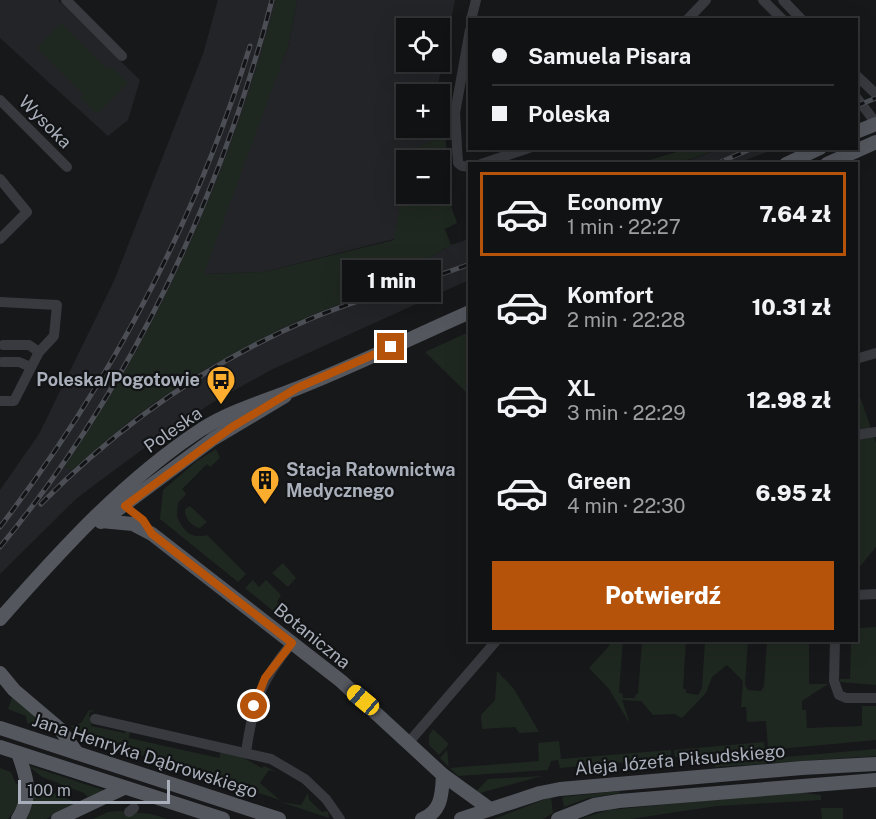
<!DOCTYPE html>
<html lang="pl">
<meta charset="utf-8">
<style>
body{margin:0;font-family:"Public Sans",sans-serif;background:#1e2022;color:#f1f3f6;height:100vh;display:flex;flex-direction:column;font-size:22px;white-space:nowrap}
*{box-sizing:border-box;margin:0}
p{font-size:20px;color:#9c9ea0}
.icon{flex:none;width:33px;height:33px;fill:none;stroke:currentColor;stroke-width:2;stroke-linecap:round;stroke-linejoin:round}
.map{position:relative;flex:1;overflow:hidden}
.side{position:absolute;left:468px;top:162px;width:390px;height:480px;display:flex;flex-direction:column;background:#111214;border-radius:0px;box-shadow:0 6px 24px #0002,0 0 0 2px #303234}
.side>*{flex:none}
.banner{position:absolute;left:468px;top:18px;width:390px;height:132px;border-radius:0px;box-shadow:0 6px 24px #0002,0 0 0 2px #303234;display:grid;align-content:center;height:132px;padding:0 24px;background:#111214}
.buttons{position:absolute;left:396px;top:18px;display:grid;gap:12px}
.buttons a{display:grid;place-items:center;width:54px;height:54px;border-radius:0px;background:#111214;box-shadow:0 6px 24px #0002,0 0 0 2px #303234;font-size:30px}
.scale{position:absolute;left:18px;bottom:15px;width:152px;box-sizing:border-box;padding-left:6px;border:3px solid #a9afba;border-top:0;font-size:16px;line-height:21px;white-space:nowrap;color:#a9afba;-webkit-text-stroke:4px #121315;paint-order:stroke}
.end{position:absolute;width:27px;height:27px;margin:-14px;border:8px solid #b45309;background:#fff;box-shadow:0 0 0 3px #fff}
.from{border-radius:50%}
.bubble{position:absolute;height:42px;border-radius:0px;background:#111214;box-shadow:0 6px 24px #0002,0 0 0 2px #303234;font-size:20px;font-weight:800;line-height:42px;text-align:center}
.car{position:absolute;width:18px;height:36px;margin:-18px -9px;border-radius:8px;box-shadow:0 0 4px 2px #0007;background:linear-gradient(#f5c518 24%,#345 0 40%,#f5c518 0 76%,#345 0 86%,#f5c518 0)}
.banner b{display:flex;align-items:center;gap:21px;height:57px;font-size:22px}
.banner b+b{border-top:2px solid #303234}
.banner i{width:15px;height:15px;background:#f1f3f6}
ul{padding:10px 0 0;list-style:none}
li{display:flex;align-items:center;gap:18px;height:84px;margin:0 12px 9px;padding:0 12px;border:3px solid transparent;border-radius:0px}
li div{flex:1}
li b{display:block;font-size:22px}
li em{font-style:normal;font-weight:800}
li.active{border-color:#b45309}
li>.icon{width:54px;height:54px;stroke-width:1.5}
.cta{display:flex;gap:12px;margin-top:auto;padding:12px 24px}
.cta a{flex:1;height:69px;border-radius:0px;background:#b45309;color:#fff;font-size:24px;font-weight:800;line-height:69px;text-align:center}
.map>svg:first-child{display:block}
</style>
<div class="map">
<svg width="876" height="819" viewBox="0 0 876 819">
<rect width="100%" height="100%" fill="#17181a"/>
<g fill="#232427" fill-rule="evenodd">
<path d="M0,0H58L140,80L128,120L108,136L0,38Z"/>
<path d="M218,0H279L211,247L288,46L297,0H455L436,94H406V128H433L435,135H445L450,179L442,181L457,223L264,272L204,274L65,466L72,471L133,418L198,373L232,354L290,324L373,291L451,245L469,239V280L271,370L215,401L159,437L77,498L0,574V490L39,434L114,281L203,54ZM406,28H440V62H406ZM406,160H440V194H406Z"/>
<path d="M719,149H775L738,163L679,164Z"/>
</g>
<g fill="#1f2820">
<path d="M276,0H297L288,46L204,274L264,272L394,240L406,168V194H440V160H408L409,151L445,135L450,179L442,181L457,223L445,229L451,245L373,291L290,324L198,373L133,418L71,471L65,466C163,324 232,166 276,0Z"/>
<path d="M61,23L107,69L111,66L128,83L97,114L80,97L83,94L37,48Z"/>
<path d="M687,149H719L679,163H639Z"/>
<path d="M469,332V395L425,352Z"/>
<path d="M856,385L876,443V547L857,570Z"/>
<path d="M216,449L220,458L210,467L207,464L182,489L186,494L178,503L177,516C182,530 192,540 207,535L246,574L238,582L160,519L163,490L197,461Z"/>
<path d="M190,506L207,522L200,528C192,527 184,518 185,509Z"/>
<path d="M283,563L296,578L288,587L272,573Z"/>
<path d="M253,580L259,587L266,580L281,595L277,602L306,625L299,632L245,588Z"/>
<path d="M876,627V685L840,682V679H850L851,644H841V641L856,640L857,628Z"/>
<path d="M312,630L338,652L332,660L305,638Z"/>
<path d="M605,641H623L619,693H622L623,698H635L636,694H638L642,641H686L683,689H686V693L698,695L702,688L705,641H748L745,685L748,690L761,691L764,686L767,641H809V684H828L802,701V710H806L807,728L862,726V706H876V740L768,750L766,721L747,722L746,707H741L743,681L727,665L712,677L706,693L682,718L674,714L653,715L641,701L622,700L630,724L609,689L589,668L610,645Z"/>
<path d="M497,671L514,689L539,732L519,733L515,727L482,729L481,715L495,700Z"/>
<path d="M13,695L52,730L27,723L26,716L8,709Z"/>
<path d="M89,710L95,711L90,712L89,717L93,719L91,726L125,733L126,730L130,732L129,738L219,758L221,751L240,756L262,768L264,766L277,772L269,770L260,783L280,800L97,741L70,726L81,723Z"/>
<path d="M433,729L449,744L439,755L429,745V735Z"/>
<path d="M559,741L561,759L671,750V758L560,768L558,760L551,761L548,770L458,776L440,758L447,750L449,768L539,761L538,743Z"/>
<path d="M764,742L765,751L675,757L674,750Z"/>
<path d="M876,749V756L715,767V763Z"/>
<path d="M27,765L106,791L88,797L84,793L42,777Z"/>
<path d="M0,768L11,772L16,784L22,786L19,804L8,819H0Z"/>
<path d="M542,776L473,795L488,779Z"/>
<path d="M33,785L73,801L76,804L46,819H24L34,795Z"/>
<path d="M619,791L620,793L588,798L564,807L562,797Z"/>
<path d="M796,792L821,795V800L717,806L630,819H580L609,810Z"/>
<path d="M308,793L309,800L322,812L328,811L329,818L281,802L301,805Z"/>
<path d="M551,797L553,813L543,819H494Z"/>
<path d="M821,808H843V819H822Z"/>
<path d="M120,811L151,814L168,819H93L108,812Z"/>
</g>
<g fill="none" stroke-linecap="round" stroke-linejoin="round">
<g stroke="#383a3f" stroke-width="10">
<path d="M66,0L122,56"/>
<path d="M763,0L783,20"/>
<path d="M783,0L802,20"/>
<path d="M471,20L476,0"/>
<path d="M687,20L706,0"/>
<path d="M470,30L455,113L458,163L462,166L470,167"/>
<path d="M856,75L876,94"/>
<path d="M856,97L876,123"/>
<path d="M0,100L67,167"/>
<path d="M481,164L529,148"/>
<path d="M0,179L27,212L0,239"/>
<path d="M0,302L57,305L54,336L39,352L14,401H0"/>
<path d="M3,345H29L39,352"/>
<path d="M856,359L876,353"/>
<path d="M2,362H19L31,367"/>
<path d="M856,435L876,432"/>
<path d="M856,595L876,594"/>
<path d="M835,640L834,681L839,695L846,698H876"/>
<path d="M95,719L271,759L305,779L326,799L340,819"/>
<path d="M409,742L497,640"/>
<path d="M246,752C253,704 260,681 292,643"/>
<path d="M129,812L134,808"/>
</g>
<g stroke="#54575e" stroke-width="14">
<path d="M856,132L876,124"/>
<path d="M786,164L820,148"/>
<path d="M827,164L876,142"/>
<path d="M101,521L133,524L152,534L341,681L443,775L490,809"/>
<path d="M101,522L213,439L285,396"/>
<path d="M0,619C61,550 124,480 202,429C233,410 265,401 298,388C356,365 413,337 470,312"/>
<path d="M0,673L14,690L60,729L77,753"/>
<path d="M0,728L279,819"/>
<path d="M0,747L223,819"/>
<path d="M18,753C27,778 33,795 18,819"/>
<path d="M58,819L124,788"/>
<path d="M422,819C442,812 442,793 443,775"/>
<path d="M461,819L540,793L560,789L802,768L876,764"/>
<path d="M558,819L594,805L619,801L876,780"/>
</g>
<g stroke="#4b4e54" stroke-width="5">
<g id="rail">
<path d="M856,106L876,98"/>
<path d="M716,164L753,148"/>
<path d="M41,504C118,426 209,362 310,319C362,297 417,284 470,264"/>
<path d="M0,527C111,382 196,220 250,46"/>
<path d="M0,547C130,390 221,196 272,0"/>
</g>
</g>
<use href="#rail" stroke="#121315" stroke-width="3" stroke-dasharray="9" stroke-linecap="butt"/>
</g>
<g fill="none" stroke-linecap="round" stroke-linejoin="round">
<path stroke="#b45309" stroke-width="8" d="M254,706L265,678L292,643L152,534L143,520L125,506L232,427L297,388L391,347"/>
</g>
<defs>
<g id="bus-pin" transform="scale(1.5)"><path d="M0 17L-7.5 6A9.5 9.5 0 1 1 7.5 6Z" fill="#fdad2d" stroke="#121315"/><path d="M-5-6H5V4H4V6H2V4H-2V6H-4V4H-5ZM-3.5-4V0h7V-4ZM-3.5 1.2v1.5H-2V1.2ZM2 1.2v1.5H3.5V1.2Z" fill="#111"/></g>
<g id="building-pin" transform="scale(1.5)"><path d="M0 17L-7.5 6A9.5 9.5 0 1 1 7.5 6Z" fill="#fdad2d" stroke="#121315"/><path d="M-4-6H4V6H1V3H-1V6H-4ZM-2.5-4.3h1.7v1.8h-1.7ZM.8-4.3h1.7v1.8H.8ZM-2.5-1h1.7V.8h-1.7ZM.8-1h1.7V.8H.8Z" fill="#111"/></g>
</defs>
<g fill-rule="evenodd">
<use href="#bus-pin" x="221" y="380"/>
<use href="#building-pin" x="265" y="480"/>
</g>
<g text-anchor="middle" stroke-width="4.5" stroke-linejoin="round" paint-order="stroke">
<g font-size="18" fill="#a9afba" stroke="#121315">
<text transform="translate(45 122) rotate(45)" y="6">Wysoka</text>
<text transform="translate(173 430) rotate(-35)" y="6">Poleska</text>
<text transform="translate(312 636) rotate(39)" y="6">Botaniczna</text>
<text transform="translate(145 756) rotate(18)" y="6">Jana Henryka Dąbrowskiego</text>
<text transform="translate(680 760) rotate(-5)" y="6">Aleja Józefa Piłsudskiego</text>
</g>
<g font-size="18" font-weight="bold" fill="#a9afba" stroke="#121315" text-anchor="end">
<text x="200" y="386">Poleska/Pogotowie</text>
<text x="286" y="476" text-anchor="start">Stacja Ratownictwa<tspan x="286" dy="21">Medycznego</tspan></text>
</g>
</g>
</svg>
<div class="buttons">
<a><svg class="icon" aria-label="locate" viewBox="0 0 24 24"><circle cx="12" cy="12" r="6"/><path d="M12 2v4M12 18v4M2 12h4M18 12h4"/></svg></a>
<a>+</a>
<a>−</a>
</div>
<div class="scale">100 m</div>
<i class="end from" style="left:254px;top:706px"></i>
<i class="end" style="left:391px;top:347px"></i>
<div class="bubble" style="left:342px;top:260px;width:99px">1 min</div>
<i class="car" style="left:363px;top:700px;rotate:310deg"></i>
<div class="banner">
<b><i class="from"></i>Samuela Pisara</b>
<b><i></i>Poleska</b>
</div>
<section class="side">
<ul>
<li class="active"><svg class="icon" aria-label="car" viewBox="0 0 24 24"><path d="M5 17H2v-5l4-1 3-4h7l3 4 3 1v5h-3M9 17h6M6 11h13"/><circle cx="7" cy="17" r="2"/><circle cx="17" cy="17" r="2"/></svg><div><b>Economy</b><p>1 min · 22:27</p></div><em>7.64 zł</em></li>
<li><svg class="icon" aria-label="car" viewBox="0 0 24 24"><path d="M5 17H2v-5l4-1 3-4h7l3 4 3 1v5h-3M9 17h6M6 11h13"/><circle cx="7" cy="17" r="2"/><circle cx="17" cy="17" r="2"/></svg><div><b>Komfort</b><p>2 min · 22:28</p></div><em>10.31 zł</em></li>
<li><svg class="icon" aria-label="car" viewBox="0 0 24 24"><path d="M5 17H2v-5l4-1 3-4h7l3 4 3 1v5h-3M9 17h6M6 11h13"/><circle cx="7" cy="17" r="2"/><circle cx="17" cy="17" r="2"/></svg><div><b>XL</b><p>3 min · 22:29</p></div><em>12.98 zł</em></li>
<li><svg class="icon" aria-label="car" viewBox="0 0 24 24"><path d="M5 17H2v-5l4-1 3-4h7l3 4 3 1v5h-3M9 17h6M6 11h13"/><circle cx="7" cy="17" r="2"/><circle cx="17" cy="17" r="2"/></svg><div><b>Green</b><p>4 min · 22:30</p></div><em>6.95 zł</em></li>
</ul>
<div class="cta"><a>Potwierdź</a></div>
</section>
</div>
